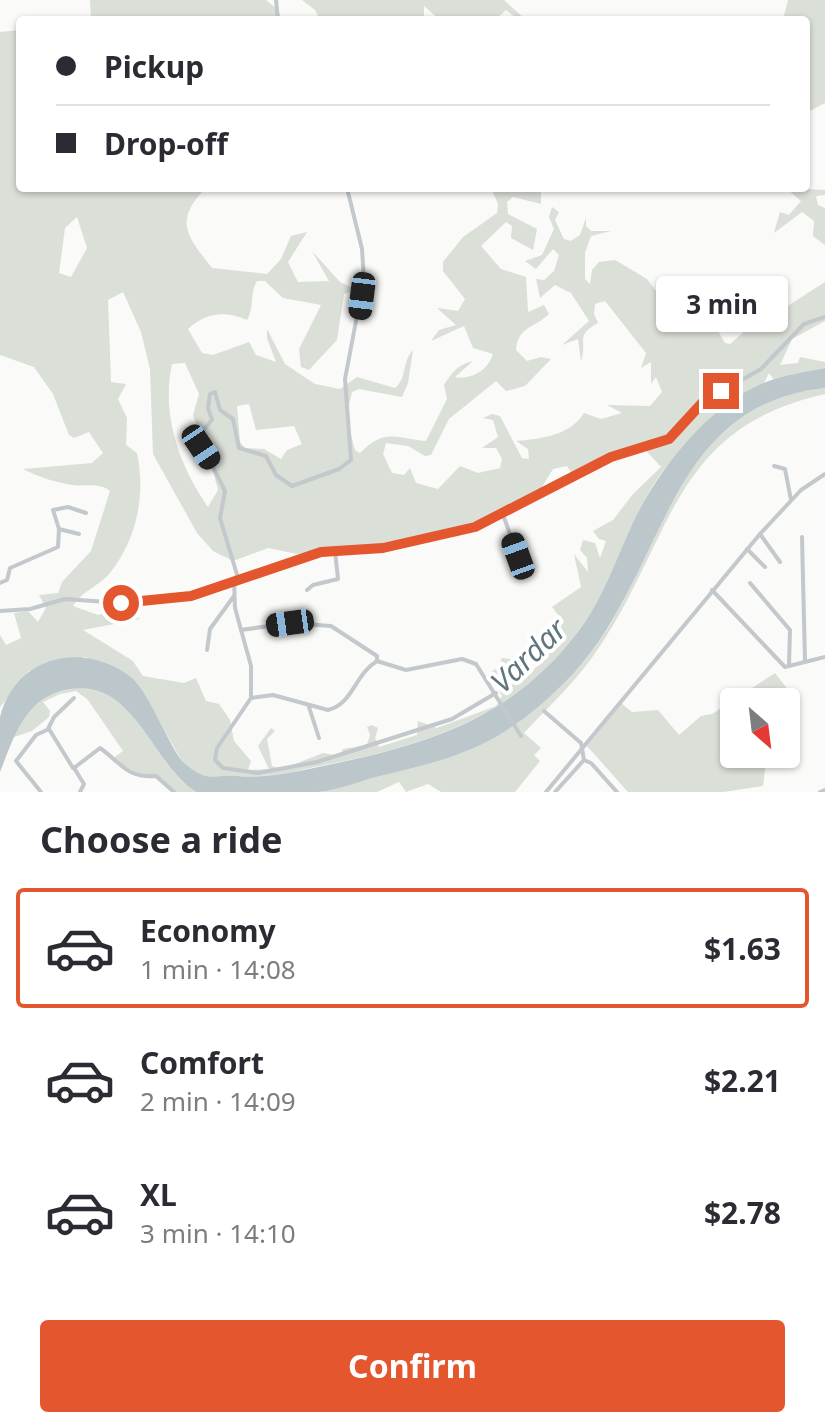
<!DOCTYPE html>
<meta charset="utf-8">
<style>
body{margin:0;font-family:"Noto Sans",sans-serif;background:#f7f7f7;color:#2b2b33;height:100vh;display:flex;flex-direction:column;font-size:30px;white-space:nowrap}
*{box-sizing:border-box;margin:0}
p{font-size:26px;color:#7c7c81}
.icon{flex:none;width:44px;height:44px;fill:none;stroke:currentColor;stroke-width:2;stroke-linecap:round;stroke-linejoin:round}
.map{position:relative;height:792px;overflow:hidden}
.details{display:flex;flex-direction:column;background:#fff;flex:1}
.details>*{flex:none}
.top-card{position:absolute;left:16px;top:16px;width:794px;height:176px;border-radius:8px;box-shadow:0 2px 6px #0004;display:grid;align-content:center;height:176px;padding:0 40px;background:#fff}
.needle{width:52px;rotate:152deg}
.fabs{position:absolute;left:720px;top:688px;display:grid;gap:16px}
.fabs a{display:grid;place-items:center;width:80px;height:80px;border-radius:8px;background:#fff;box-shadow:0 2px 6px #0004;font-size:40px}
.end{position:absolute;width:36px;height:36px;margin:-18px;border:10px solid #e4572e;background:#fff;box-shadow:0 0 0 4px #fff}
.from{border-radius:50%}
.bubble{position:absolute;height:56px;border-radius:8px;background:#fff;box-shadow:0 2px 6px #0004;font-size:26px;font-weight:700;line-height:56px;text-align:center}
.car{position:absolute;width:24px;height:48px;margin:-24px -12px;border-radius:10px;box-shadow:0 0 6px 2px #0007;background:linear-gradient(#222 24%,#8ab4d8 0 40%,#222 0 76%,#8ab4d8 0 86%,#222 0)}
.top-card b{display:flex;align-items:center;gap:28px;height:76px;font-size:30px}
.top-card b+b{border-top:2px solid #e1e1e2}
.top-card i{width:20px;height:20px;background:#2b2b33}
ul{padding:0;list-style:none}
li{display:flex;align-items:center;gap:24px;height:120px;margin:0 16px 12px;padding:0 24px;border:4px solid transparent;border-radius:8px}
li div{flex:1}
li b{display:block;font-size:30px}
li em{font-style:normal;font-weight:700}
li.selected{border-color:#e4572e}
li>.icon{width:72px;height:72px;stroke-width:1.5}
h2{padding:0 40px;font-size:36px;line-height:96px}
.cta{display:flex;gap:16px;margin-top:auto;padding:16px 40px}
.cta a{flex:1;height:92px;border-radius:8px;background:#e4572e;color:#fff;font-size:32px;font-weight:700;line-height:92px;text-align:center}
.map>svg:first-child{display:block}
</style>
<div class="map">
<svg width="825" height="792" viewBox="0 0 825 792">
<rect width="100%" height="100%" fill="#fafaf8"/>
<g fill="#dadfd7" fill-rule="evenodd">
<path d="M90,0H266L278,10L282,20H91Z"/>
<path d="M302,0H504L526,20H519L506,10L495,20H440L424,6V20H320L315,10Z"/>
<path d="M788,0H825V103L806,113V20H783Z"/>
<path d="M20,30V188H206C173,221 187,236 212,268L267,274L281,259L291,236L307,232L288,262L298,282L329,281L312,251L340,282L358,290L344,294L337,340L309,370L301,367L299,349L321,305L283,298L265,281H257C249,295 255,306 247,320C225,310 205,313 188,329L202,353L213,355L249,342L256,355L276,362L267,338V329L285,364L315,384L340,389L357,377L395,388C407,379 402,361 413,350L408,383L402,397L359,389L352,392L346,417L355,450L360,453C385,428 395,438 426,441L447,399L444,385C453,371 458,365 473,361L455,377C472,380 488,370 493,354L473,348L464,326L431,341L439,330L456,325L437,308L458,311L465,299L443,271V262L463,237L497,213L498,204L491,188H541V204L513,197L507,202L508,214L537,229L533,250L511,238L512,226L506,222L481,246L501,269L526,277L528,312L544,305L549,314C536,327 517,327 516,350L527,361L541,357L551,359L525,386L506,391L496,381L449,419L431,455L425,456L408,446L386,443L383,454L392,473L404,475L410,468L416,483L438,489L460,466L478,473L500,468L502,459L496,448H482L498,437L493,420L483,418L492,414L500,416L522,458L529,459L528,449L516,441C541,439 571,435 584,413L601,419L622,413L607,405L650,406L662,392L656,377L651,384V362L641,368L646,353L605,301L595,304L594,314L598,323C574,336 588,341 581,361L578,339L562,345L589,321L571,293L555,285L540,298L536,279L544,280L554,271L559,255L553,249L536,269L525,261L542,255L554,229L549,217L552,207L559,212L555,220L564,239L571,241L580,235L586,218V226L591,231H611L591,236L585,253V279L590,284L592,270L599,262L615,260L647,279L669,308L685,312L695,324L718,331L725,343L730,344L747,329L772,320L768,310L780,304L786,307L825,282V321L792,339L780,365L798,363L800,357L825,362V368L774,380L769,373L764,383C722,407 670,452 647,496C624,538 610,587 582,626C516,720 421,746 315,767C288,773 266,778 238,776C209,774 209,784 182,761L137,683L122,672L85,657L29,671L0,707V635L6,645L21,638L14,613L28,611L38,622L46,608L39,595L58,593L62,582L91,551L110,491C99,482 85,487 72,485C54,482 39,477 23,469L92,463L103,453L89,432L74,438L69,435L53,394L34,367L0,355V32ZM77,217L87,248L71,277L59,273L65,228ZM123,292L141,332L150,369L153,454L197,533L213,551L233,561L268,548L297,554L384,546L457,529L482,522L539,492L553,469L567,466L572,474L605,458L642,446L661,467L633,494L613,520L593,531L599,539L606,541L600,558L595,543L583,540L580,550L587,558L588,572L574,554L581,587L552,607L559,616L554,635L532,638L535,646L549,656L518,683L510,659L502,658L498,668L501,675L496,669L490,672L502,696L496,706L437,728L418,721L417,735L379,747L375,738L378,728L372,725L367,727L370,735L367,745L343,749L340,756L323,753L282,769L272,766L267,739L275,731L271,728L258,746L269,769L248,770L251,761L234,741L230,720L219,704L206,701L196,678L184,683L143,676L133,661L83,630L140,619L132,613V605L98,615L73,606C83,590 99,586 110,573C137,539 146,494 137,453L126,445L127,418L118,399L126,384L111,382L108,300ZM185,363L199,394L193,415L197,426L194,437L213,471L218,490L208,507C179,465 161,414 172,364ZM249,404L256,430L294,426L302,444L287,450L281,459L264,449L245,448L240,442L237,406Z"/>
<path d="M786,188L825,190V195L816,196L818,205L825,208V245L813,236L814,221L802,212L774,233L780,212L789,215L801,201Z"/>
<path d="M825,388V394C673,428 674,535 600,646C579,679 550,705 524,733L541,748L534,755L540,761L515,792H441L428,784L406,792L399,782L377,792H319C401,769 481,758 546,700C577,673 602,641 621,605C671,511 698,401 825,388Z"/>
<path d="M775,673L792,695L786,706V702H734V754H767L763,786L723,792H628L587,746L621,703L632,712L658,710L679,735L701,716L712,714Z"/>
<path d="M78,688C137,687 152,764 196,792H174L157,776L144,777L112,759L123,751L88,700L76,691L60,694L43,702L50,711L49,717L32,731L14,737C27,707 44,693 78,688Z"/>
</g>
<path fill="#bbc7cb" d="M825,368V388C686,403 669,530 608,627C583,668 547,704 507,730C468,756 421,766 376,777C357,782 337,790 318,792C278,792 236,792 196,792C151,763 134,679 71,689C25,696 15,735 0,772C0,755 0,733 0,717C16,655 84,640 132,678C147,690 167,741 182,761C209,784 209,774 237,776C263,778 283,774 309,769C416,747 507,725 577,633C602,601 615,562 632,525C657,471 708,405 766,382C785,375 806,372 825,368Z"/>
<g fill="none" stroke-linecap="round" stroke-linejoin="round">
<g stroke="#c3c8cc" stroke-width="4">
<path d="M276,0L278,20"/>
<path d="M774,466L785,469L791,500"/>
<path d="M502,512L518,556"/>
<path d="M59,529L79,534"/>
<path d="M760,534L780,562"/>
<path d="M802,537L805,661"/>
<path d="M747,549L765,567"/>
<path d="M238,578L220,518L225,491L200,441V434L212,420L208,408L210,394L215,392L220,410L233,419L239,448L266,456L276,475L292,486L339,469L351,460L345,379L364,279L362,249L347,188"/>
<path d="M234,580L235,608L251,666V698L273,695L328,710C353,704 355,674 377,661L406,670L462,659L476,664L521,736"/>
<path d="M0,583L7,580L10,568L58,547L59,529L53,510L68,507L86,513"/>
<path d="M750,583L790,630L789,665"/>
<path d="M307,590L313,585L338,579L335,551"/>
<path d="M712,590L785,667L825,657"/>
<path d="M0,611L30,609L65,599L121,603L178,598L302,557L383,548L475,527L611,457L669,439L703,402L761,369L804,324L825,317"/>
<path d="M241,630L290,623L331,626L377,656V661"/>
<path d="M207,650L210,629L234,596"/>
<path d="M251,698L217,748L215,760L223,768L258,773L317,762L452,719L496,693"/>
<path d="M309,707L319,738"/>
<path d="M544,711L581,743L584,760"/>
<path d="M48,729L54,717L74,698"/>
<path d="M584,760L591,763L617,792"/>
<path d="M41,792L16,761L36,735L49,729L73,768"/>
<path d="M80,792L84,784L74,768L100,748C121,763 128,779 156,776L174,792"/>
<path d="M546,792L760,534L801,490L825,474"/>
<path d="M555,792L584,760"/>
<path d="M820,792L825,790"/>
</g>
</g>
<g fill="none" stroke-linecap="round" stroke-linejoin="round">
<path stroke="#e4572e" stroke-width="10" d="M121,603L191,596L321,552L383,548L475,527L611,457L669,439L703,402L721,391"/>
</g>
<g text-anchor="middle" stroke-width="8" stroke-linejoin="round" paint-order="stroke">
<g font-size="30" font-style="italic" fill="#60757c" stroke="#fff">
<text transform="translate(529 656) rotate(-44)" y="10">Vardar</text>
</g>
</g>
</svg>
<div class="fabs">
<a><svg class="needle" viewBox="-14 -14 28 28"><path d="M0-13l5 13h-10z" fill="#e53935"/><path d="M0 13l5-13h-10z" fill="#7c7c81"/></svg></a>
</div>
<i class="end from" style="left:121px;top:603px"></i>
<i class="end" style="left:721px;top:391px"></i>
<div class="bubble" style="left:656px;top:276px;width:132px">3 min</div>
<i class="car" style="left:362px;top:296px;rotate:187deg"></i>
<i class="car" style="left:201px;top:447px;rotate:146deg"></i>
<i class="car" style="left:518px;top:556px;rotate:340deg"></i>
<i class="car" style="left:290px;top:623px;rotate:262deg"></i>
<div class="top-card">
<b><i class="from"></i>Pickup</b>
<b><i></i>Drop-off</b>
</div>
</div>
<section class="details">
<h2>Choose a ride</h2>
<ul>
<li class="selected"><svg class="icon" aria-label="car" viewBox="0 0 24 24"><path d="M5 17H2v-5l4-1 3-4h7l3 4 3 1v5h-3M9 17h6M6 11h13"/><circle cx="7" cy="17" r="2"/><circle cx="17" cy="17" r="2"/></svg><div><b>Economy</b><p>1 min · 14:08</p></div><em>$1.63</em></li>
<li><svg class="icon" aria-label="car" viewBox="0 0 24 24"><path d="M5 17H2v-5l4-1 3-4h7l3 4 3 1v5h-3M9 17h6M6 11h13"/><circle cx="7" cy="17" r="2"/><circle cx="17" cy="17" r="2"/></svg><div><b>Comfort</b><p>2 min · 14:09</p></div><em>$2.21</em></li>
<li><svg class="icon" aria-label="car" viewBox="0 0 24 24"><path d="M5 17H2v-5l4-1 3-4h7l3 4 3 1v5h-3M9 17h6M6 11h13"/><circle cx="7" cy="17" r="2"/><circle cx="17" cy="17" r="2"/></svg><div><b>XL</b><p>3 min · 14:10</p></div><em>$2.78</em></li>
</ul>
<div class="cta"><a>Confirm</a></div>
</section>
